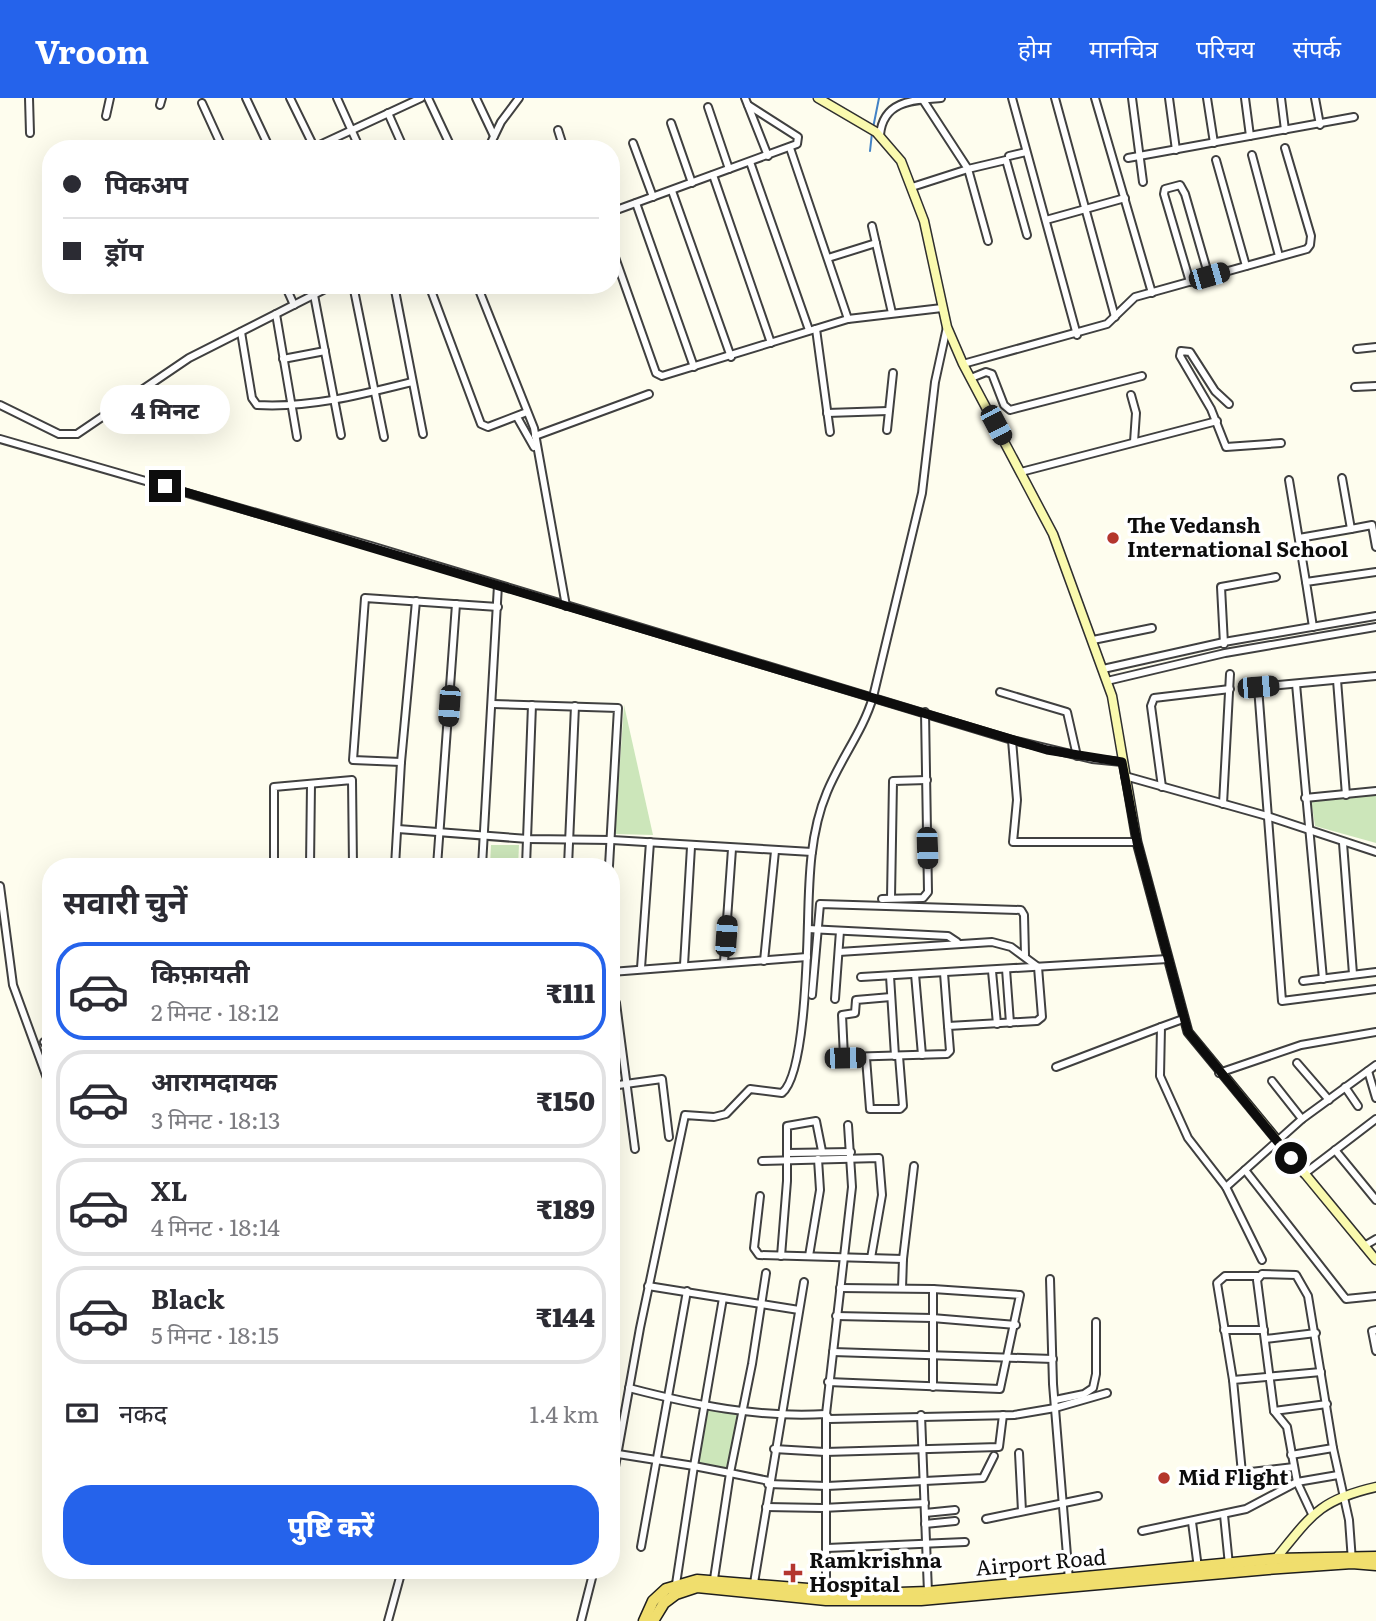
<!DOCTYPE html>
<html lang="hi">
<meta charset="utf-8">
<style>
body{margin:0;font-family:Literata,"Noto Sans Devanagari",serif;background:#f7f7f7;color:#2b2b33;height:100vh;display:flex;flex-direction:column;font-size:26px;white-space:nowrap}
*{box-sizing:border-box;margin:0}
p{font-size:23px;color:#7c7c81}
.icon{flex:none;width:38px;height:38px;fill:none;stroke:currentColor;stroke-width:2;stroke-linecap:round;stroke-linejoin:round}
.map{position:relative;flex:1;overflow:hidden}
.drawer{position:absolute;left:42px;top:760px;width:578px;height:721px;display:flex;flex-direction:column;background:#fff;border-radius:28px;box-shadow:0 7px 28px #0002}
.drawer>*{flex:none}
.top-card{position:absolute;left:42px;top:42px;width:578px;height:154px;border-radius:28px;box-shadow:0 7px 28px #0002;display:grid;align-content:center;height:154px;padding:0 21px;background:#fff}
.end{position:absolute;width:32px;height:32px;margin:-16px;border:9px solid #0d0d0d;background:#fff;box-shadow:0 0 0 4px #fff}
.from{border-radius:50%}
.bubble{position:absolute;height:49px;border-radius:24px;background:#fff;box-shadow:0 7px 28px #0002;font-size:23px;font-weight:800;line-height:49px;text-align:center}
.car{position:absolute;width:21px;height:42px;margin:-21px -10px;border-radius:9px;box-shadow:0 0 5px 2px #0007;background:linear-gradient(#222 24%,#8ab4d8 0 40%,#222 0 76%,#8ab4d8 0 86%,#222 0)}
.top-card b{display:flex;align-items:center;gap:24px;height:66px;font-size:26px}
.top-card b+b{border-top:2px solid #e1e1e2}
.top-card i{width:18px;height:18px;background:#2b2b33}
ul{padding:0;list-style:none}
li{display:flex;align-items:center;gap:21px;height:98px;margin:0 14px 10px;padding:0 7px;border:4px solid #e1e1e2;border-radius:28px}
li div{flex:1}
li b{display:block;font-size:26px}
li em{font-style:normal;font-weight:800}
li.current{border-color:#2563eb}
li>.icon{width:63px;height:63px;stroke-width:1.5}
h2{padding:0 21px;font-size:32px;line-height:84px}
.pay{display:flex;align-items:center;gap:18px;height:77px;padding:0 21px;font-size:26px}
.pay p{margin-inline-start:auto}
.primary-button{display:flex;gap:14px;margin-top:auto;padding:14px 21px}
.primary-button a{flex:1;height:80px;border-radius:28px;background:#2563eb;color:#fff;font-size:28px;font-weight:800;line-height:80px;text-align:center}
header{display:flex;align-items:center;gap:42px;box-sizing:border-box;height:98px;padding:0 35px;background:#2563eb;color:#fff}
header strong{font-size:33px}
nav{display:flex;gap:38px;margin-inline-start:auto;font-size:24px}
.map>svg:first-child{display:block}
</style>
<header>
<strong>Vroom</strong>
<nav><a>होम</a><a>मानचित्र</a><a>परिचय</a><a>संपर्क</a></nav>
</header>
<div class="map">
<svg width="1376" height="1523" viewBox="0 0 1376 1523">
<rect width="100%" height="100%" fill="#fefdee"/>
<g fill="#cce6ba">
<path d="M624,607L653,737L615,736Z"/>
<path d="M1376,694V745L1315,728L1311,701Z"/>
<path d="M491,747H519L518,768H490Z"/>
<path d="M707,1310L738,1315L729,1370L698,1366Z"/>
</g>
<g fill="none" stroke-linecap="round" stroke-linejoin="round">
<g stroke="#4282c5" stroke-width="2">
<path d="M873,30L879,0"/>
<path d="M870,53L872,35"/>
</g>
<g stroke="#404040" stroke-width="10">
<g id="street">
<path d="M29,0L30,35"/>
<path d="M246,0L270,51"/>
<path d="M290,0L315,51"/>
<path d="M337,0L360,51"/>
<path d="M428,0L452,51"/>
<path d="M476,0L494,38"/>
<path d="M745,0L768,58"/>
<path d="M1012,0L1077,237"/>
<path d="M1055,0L1115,219"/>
<path d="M1095,0L1152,195"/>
<path d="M1132,0L1143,84"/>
<path d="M1169,0L1176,52"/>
<path d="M1207,0L1214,45"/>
<path d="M1245,0L1250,38"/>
<path d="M1281,0L1285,32"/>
<path d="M1315,0L1320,27"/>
<path d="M923,2L968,71L1006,62L1027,137"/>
<path d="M202,5L223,51"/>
<path d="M160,7L162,0"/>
<path d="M708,9L729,71"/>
<path d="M388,15L404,51"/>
<path d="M106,18L110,0"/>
<path d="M671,25L692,85"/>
<path d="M558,32L564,51"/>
<path d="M880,37C883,3 912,2 941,0"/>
<path d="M633,45L653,99"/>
<path d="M790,50L848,221"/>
<path d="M311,51L421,0"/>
<path d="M488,51L501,24L519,0"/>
<path d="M1252,57L1279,158"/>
<path d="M1009,58L1026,54"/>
<path d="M1128,60L1354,19"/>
<path d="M1216,62L1246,168"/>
<path d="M750,64L809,232"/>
<path d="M713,77L771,245"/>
<path d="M912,89L968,71L988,143"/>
<path d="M672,93L731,259"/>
<path d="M636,105L694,269"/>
<path d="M611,114L797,46L798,39L748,7"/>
<path d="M1046,122L1125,100"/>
<path d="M872,128L892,215"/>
<path d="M611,148L656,275L662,278L848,221L942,210"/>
<path d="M828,160L876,145"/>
<path d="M1190,184L1164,96L1165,91L1180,87L1185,96L1209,179"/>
<path d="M285,187L294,207"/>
<path d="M353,187L384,339"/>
<path d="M394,187L423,336"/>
<path d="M429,187L481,326L488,329L527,314"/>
<path d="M477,187L534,330L566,508"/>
<path d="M314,197L341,337"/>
<path d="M276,216L297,339"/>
<path d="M816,231L830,334"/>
<path d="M241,234L252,300L257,307C310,310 360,297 412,284"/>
<path d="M1357,251L1376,249"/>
<path d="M283,261L325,253"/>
<path d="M963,266L1107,226L1135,199L1307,151L1310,147L1311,138L1285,50"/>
<path d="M971,280L986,274L992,276L1004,307L1010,312L1142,278"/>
<path d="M1355,289L1376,288"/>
<path d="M1131,297L1136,315L1134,344"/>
<path d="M1229,306L1215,293L1190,254L1181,253L1180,258L1211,311L1226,349L1281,345"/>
<path d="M0,307L59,336H77L189,260L333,187"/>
<path d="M827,315L888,313"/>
<path d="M517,319L534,349"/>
<path d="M887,332L893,275"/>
<path d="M535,338L649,296"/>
<path d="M0,341L371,448L1012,642L1092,661L1122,664"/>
<path d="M1021,374L1217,323"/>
<path d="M1342,380L1351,431L1372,427L1376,449"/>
<path d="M1289,382L1306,484"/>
<path d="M1299,440L1351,431"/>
<path d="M1313,529L1306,484L1376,474"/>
<path d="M1093,542L1152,530"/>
<path d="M1224,546L1221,489L1276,479"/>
<path d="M1103,571L1224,544L1376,518"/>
<path d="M1376,578L1258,589L1282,903L1376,891"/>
<path d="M1337,582L1346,697"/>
<path d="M1107,583L1225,555L1376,529"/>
<path d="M1296,586L1323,881"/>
<path d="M1000,594L1067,614L1077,658"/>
<path d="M493,606L618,610L609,768"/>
<path d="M1012,642L1017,702L1013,744H1137"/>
<path d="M401,664L353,662L365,500L498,509"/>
<path d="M1125,678L1267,718L1376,754"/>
<path d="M1162,689L1151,608L1154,600L1230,591"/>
<path d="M1305,700L1376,693"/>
<path d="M1223,706L1230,576"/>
<path d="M398,731L528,741L612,742L812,754"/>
<path d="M1343,745L1353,876"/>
<path d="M274,768V689L352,682L353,768"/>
<path d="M310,768L311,686"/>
<path d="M395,768L401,664L416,503"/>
<path d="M437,768L456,506"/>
<path d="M482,768L498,487"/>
<path d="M526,768L532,607"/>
<path d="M568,768L575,608"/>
<path d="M0,788L13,887L51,991"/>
<path d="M891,800L893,683L927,682"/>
<path d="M882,801L923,800L928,794L925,614"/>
<path d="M808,831L948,838L957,844"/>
<path d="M839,854L992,844L1011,849L1038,869L1042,919L1037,923L948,928L950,953L947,956L844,959L842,917L855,915L856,902L891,899"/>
<path d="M764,863L775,753"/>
<path d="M724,864L732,751"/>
<path d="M684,867L691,749"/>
<path d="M641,870L650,744"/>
<path d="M1006,871L1010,925"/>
<path d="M992,873L997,926"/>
<path d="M611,874L807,859"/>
<path d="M944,875L948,928"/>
<path d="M915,876L922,957"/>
<path d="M890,878L895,958"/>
<path d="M861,879L1168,861"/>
<path d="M1303,883L1376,874"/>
<path d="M611,895L616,905L635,1051"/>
<path d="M812,897L820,806L1021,812L1024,817L1025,857"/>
<path d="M835,901L840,833"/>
<path d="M1183,921L1161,929L1160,978L1188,1040L1226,1089L1262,1162"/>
<path d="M44,944L51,953"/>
<path d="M866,960L870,1011H900L903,1008L899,958"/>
<path d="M1297,965L1329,1002"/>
<path d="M1056,969L1161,929"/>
<path d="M1368,973L1376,1000"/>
<path d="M1219,975L1301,947L1376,934"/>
<path d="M1272,983L1302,1021"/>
<path d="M611,988L662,981L669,1039"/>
<path d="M1345,989L1358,1008"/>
<path d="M1335,1052L1376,1102"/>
<path d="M787,1055L851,1054"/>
<path d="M762,1063L879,1060L882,1097L871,1160"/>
<path d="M1245,1072L1346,1201L1376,1198"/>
<path d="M1304,1076L1376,1021"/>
<path d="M1226,1089L1302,1021L1376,967"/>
<path d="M760,1098L754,1150L759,1157L903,1161L914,1068"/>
<path d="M1364,1148L1376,1141"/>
<path d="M781,1158L787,1083V1028L816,1023L822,1053"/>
<path d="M809,1158L820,1092L818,1061"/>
<path d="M766,1175L752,1266L730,1375L769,1383"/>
<path d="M1050,1181L1053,1286L1069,1482"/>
<path d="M648,1188L723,1200"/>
<path d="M902,1190L903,1161"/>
<path d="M933,1191V1289"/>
<path d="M836,1218L932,1220L1016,1227"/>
<path d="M1224,1232H1264"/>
<path d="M1376,1232L1372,1233L1376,1253"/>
<path d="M1265,1241L1316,1235"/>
<path d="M833,1254L1053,1261"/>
<path d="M1233,1282L1217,1185L1225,1178H1258"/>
<path d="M828,1284L1000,1291L1020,1197L933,1191L840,1190"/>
<path d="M629,1290C694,1307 759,1320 826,1316L829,1321L1014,1317L1055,1310L1107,1295"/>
<path d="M1055,1302L1084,1296L1093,1290L1096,1276V1224"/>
<path d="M1274,1313L1327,1306"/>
<path d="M921,1317L928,1494"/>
<path d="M774,1351L825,1354L999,1349L1003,1317"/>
<path d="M1019,1355L1022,1413"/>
<path d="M618,1356L694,1368L723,1200L799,1212"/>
<path d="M1291,1357L1333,1350"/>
<path d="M1294,1369L1242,1375L1233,1282L1321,1274"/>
<path d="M768,1386L827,1388L983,1380L994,1358"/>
<path d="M611,1391L640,1230L685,1017L714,1019L726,1016L750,991L782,995C805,977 807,856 808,824C809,781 810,734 827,694C841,660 863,633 873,599L922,395L935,284L947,229"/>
<path d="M766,1409L822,1410L925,1405"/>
<path d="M925,1415L955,1412"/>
<path d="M1312,1416L1297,1384L1287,1329L1274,1313L1257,1182L1262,1176L1296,1177L1308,1198L1333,1350L1349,1422L1352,1463"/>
<path d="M1224,1417L1229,1467"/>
<path d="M986,1421L1098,1398"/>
<path d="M1192,1424L1198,1470"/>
<path d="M925,1426L955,1423"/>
<path d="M1142,1433L1246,1411L1297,1384L1338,1377"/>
<path d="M641,1449L687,1193"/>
<path d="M827,1450L965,1444"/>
<path d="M754,1485L804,1184"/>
<path d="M676,1486L694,1368L730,1375L714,1481"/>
<path d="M826,1496V1316L852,1089L848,1027"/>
<path d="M388,1523L402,1472"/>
<path d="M581,1523L594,1472"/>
</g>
</g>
<g stroke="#2f2f2f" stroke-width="11">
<g id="secondary">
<path d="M818,0L876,34L901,63L924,123L947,229L963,266L1053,436L1112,598L1137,744L1188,934L1376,1162"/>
<path d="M1274,1463C1310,1419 1318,1402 1376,1389"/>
</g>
</g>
<g stroke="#1e1e1e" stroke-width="13">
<g id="primary">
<path d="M644,1523L653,1503L666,1491L697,1482L870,1496L928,1494L1275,1461L1376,1459"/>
<path d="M653,1523L664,1505L676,1496L697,1489L826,1502H921L1268,1471L1352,1465L1376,1467"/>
</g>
</g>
<use href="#street" stroke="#fff" stroke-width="6"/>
<use href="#secondary" stroke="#fafaae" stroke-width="8"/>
<use href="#primary" stroke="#f0de6d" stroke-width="10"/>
</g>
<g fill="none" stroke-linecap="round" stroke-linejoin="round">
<path stroke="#0d0d0d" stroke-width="9" d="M165,388L1047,652L1122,664L1137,744L1188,934L1291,1060"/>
</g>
<g fill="#b4362e" stroke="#fff" stroke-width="2.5">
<circle cx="1113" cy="440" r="7"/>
<circle cx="1164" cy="1380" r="7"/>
<path d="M789.5 1464.5h7v7h7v7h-7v7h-7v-7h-7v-7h7z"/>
</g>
<g text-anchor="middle" stroke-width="7" stroke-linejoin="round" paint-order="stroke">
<g font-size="21" font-weight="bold" fill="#0d0d0d" stroke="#fff" text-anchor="start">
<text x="1127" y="435">The Vedansh<tspan x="1127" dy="24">International School</tspan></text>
<text x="1178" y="1387">Mid Flight</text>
<text x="809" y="1470">Ramkrishna<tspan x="809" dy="24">Hospital</tspan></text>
</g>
<g font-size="21" fill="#0d0d0d" stroke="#fff">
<text transform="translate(1041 1465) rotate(-5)" y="7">Airport Road</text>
</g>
</g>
</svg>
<i class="end from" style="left:1291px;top:1060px"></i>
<i class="end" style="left:165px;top:388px"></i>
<div class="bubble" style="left:100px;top:287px;width:130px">4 मिनट</div>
<i class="car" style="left:1209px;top:178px;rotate:74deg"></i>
<i class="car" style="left:996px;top:327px;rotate:152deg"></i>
<i class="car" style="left:1258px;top:589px;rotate:85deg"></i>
<i class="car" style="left:449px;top:608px;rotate:184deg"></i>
<i class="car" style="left:927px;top:750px;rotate:178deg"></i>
<i class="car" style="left:726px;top:838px;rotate:4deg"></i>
<i class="car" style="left:845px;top:960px;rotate:89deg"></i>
<div class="top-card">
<b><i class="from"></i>पिकअप</b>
<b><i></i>ड्रॉप</b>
</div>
<section class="drawer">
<h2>सवारी चुनें</h2>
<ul>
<li class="current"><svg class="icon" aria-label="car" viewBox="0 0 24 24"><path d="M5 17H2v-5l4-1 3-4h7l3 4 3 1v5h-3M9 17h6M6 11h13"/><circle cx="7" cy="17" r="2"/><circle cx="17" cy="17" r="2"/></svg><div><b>किफ़ायती</b><p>2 मिनट · 18:12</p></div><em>₹111</em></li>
<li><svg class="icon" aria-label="car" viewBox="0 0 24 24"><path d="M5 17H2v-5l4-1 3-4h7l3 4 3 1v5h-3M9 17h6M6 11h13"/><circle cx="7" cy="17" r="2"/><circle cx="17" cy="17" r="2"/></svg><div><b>आरामदायक</b><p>3 मिनट · 18:13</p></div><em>₹150</em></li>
<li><svg class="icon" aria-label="car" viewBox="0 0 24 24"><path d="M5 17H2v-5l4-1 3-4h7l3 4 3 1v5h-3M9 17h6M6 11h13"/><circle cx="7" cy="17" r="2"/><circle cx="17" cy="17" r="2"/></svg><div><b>XL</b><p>4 मिनट · 18:14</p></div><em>₹189</em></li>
<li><svg class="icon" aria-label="car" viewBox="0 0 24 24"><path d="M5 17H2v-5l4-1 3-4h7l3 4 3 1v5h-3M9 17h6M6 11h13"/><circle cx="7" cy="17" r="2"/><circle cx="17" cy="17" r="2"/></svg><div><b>Black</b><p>5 मिनट · 18:15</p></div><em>₹144</em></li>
</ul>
<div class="pay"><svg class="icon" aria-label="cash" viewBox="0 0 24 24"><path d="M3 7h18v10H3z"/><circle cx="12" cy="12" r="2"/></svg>नकद<p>1.4 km</p></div>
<div class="primary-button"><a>पुष्टि करें</a></div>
</section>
</div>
